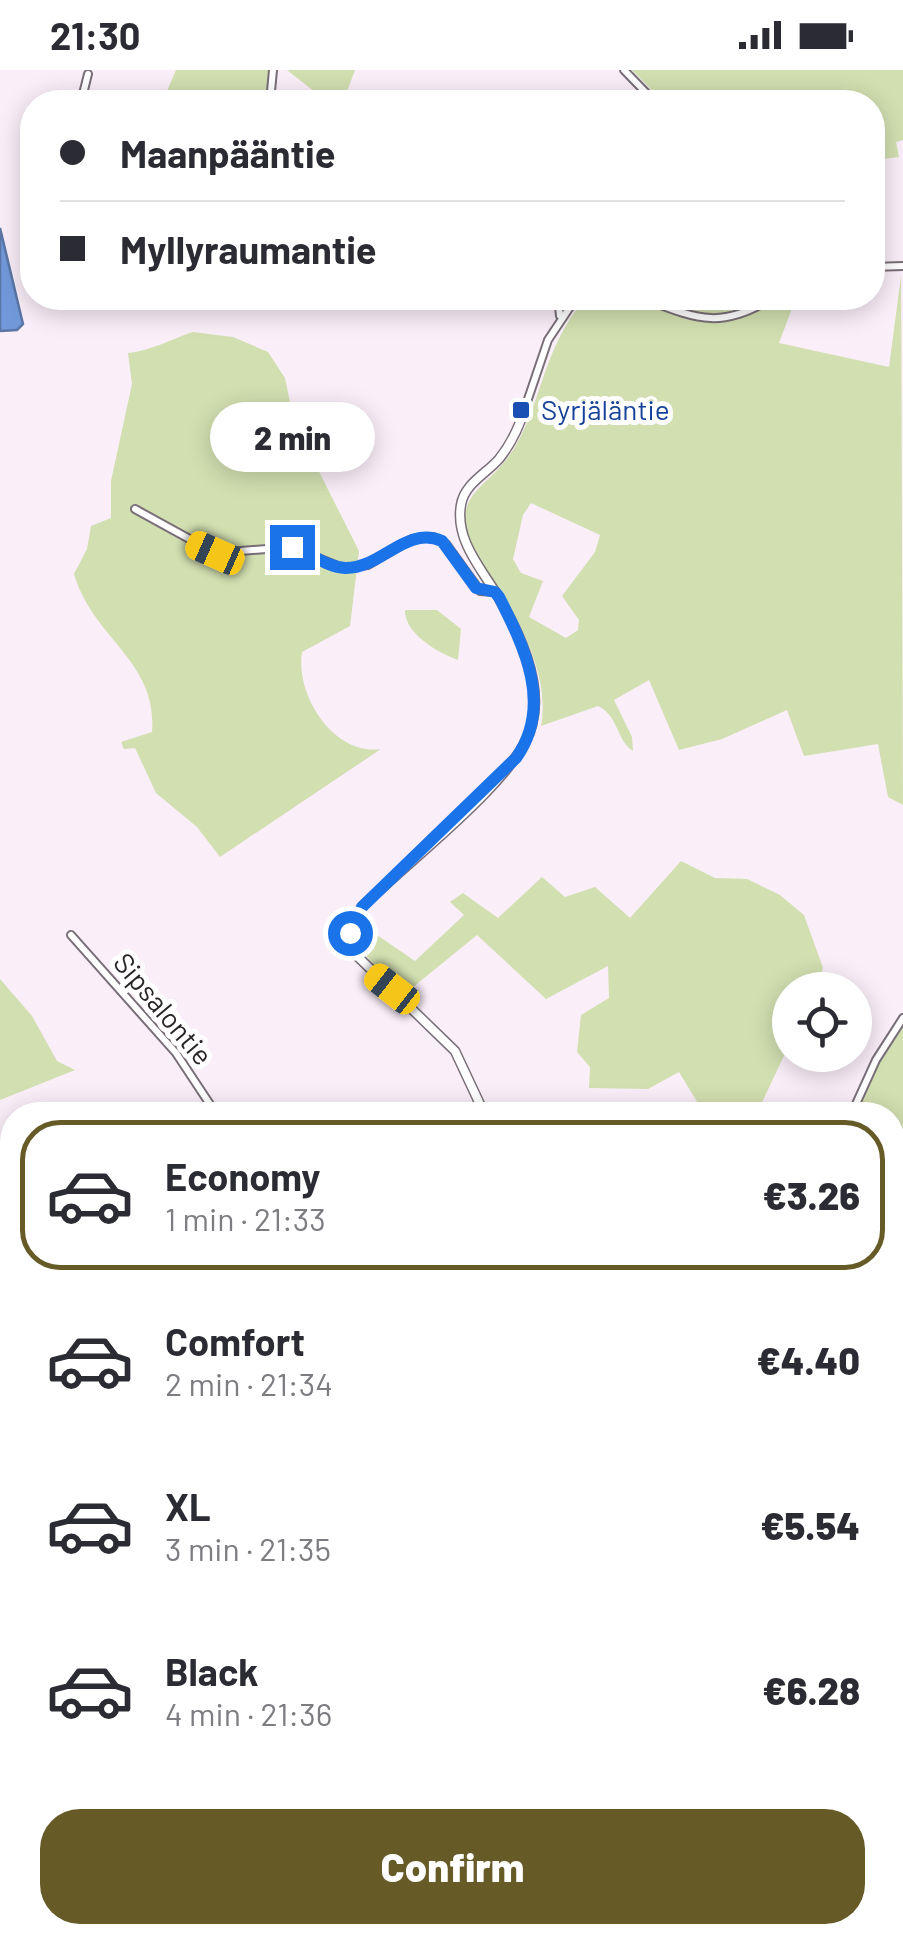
<!DOCTYPE html>
<meta charset="utf-8">
<style>
body{margin:0;font-family:Barlow,sans-serif;background:#f7f7f7;color:#2b2b33;height:100vh;display:flex;flex-direction:column;font-size:38px;white-space:nowrap}
*{box-sizing:border-box;margin:0}
p{font-size:32px;color:#7c7c81}
.icon{flex:none;width:55px;height:55px;fill:none;stroke:currentColor;stroke-width:2;stroke-linecap:round;stroke-linejoin:round}
.map{position:relative;flex:1;overflow:hidden}
.side{position:absolute;left:0px;top:1032px;width:905px;height:842px;display:flex;flex-direction:column;background:#fff;border-radius:40px 40px 0 0;box-shadow:0 5px 25px #0003}
.side>*{flex:none}
.guide{position:absolute;left:20px;top:20px;width:865px;height:220px;border-radius:40px;box-shadow:0 5px 25px #0003;display:grid;align-content:center;height:220px;padding:0 40px;background:#fff}
.buttons{position:absolute;left:772px;top:902px;display:grid;gap:20px}
.buttons a{display:grid;place-items:center;width:100px;height:100px;border-radius:50%;background:#fff;box-shadow:0 5px 25px #0003;font-size:50px}
.end{position:absolute;width:45px;height:45px;margin:-22px;border:12px solid #1a73e8;background:#fff;box-shadow:0 0 0 5px #fff}
.from{border-radius:50%}
.bubble{position:absolute;height:70px;border-radius:35px;background:#fff;box-shadow:0 5px 25px #0003;font-size:32px;font-weight:800;line-height:70px;text-align:center}
.car{position:absolute;width:30px;height:60px;margin:-30px -15px;border-radius:12px;box-shadow:0 0 8px 2px #0007;background:linear-gradient(#f5c518 24%,#345 0 40%,#f5c518 0 76%,#345 0 86%,#f5c518 0)}
.guide b{display:flex;align-items:center;gap:35px;height:95px;font-size:38px}
.guide b+b{border-top:2px solid #e1e1e2}
.guide i{width:25px;height:25px;background:#2b2b33}
ul{padding:18px 0 0;list-style:none}
li{display:flex;align-items:center;gap:30px;height:150px;margin:0 20px 15px;padding:0 20px;border:5px solid transparent;border-radius:40px}
li div{flex:1}
li b{display:block;font-size:38px}
li em{font-style:normal;font-weight:800}
li.active{border-color:#665a27}
li>.icon{width:90px;height:90px;stroke-width:1.5}
.primary-button{display:flex;gap:20px;margin-top:auto;padding:20px 40px}
.primary-button a{flex:1;height:115px;border-radius:40px;background:#665a27;color:#fff;font-size:40px;font-weight:800;line-height:115px;text-align:center}
.status{display:flex;justify-content:space-between;align-items:center;height:70px;padding:0 50px;background:#fff;direction:ltr}
.status svg{height:28px;fill:currentColor}
.map>svg:first-child{display:block}
</style>
<div class="status"><b>21:30</b><svg viewBox="0 0 49 12"><path d="M0 12V9h3v3zM5 12V6h3v6zM10 12V3h3v9zM15 12V0h3v12zM26 1h20v11H26zM47 4h2v5h-2z"/></svg></div>
<div class="map">
<svg width="903" height="1873" viewBox="0 0 903 1873">
<rect width="100%" height="100%" fill="#faeef8"/>
<g fill="#d2dfb0" fill-rule="evenodd">
<path d="M176,0H278L273,32H155L164,28Z"/>
<path d="M287,0H355L343,32L324,29Z"/>
<path d="M632,0H903V70L896,72L899,87L873,90L872,32H663Z"/>
<path d="M901,206L903,735L888,727L878,674L804,686L787,640L722,669L679,680L649,610L614,630L632,667L633,681C616,670 619,646 598,636L541,656C550,610 523,557 499,519C489,502 473,487 468,467C456,426 484,418 505,391C541,347 540,278 586,228H796L779,273L889,297ZM531,433L600,465L595,482L562,526L579,550L578,560L566,568L529,547L543,511L521,503L513,489L523,445Z"/>
<path d="M193,262L233,267L268,282L285,308L294,352L359,481L350,556L302,582C295,625 334,686 381,679L220,787L197,757L156,723L135,678L124,679L121,672L152,662C158,591 93,569 74,504L87,479L91,456L111,448V411L132,314L128,283C151,281 171,269 193,262Z"/>
<path d="M405,540H437L461,559L458,590C438,583 404,563 405,540Z"/>
<path d="M681,791L715,808L747,809L780,825L804,845L823,898L815,920H790V973L756,1045H705L679,1002L648,1019L589,1018L590,997L577,982L581,945L609,928L608,896L546,929L477,865L407,922C388,905 348,883 361,854L415,891L464,845L450,832L463,823L498,848L542,807L565,827L595,817L630,848Z"/>
<path d="M0,909L32,946L57,991L75,1000L0,1030Z"/>
<path d="M903,948V1554H892V1045H851Z"/>
<path d="M0,1792L12,1796V1862L232,1863L229,1873H0Z"/>
<path d="M639,1863V1862L845,1863L842,1873H689C672,1867 656,1873 639,1868Z"/>
</g>
<g fill="#7199da" stroke="#5b76a5" stroke-width="2.5">
<path d="M0,158L23,254L17,260L0,261Z"/>
<path d="M0,1089L12,1095V1796L0,1792C0,1772 9,1717 0,1707Z"/>
<path d="M903,1631V1873H842L845,1863L892,1862V1634Z"/>
</g>
<g fill="none" stroke-linecap="round" stroke-linejoin="round">
<path stroke="#5b76a5" stroke-width="2.5" d="M226,1873L227,1862"/>
<g stroke="#796f78" stroke-width="10">
<g id="minor">
<path d="M624,0L655,32"/>
<path d="M81,32L88,4"/>
<path d="M270,32L273,0"/>
<path d="M872,197L903,196"/>
<path d="M558,228L560,246"/>
<path d="M642,228C695,248 720,261 772,228"/>
<path d="M526,335L548,270L576,228"/>
<path d="M135,439L215,483L292,477L343,498L368,495L412,469L433,467L446,474L480,521L495,522"/>
<path d="M71,865L176,983L217,1045"/>
<path d="M851,1045L876,990L903,948"/>
<path d="M892,1422L903,1439"/>
<path d="M903,1463L897,1495L903,1503"/>
</g>
</g>
<g stroke="#796f78" stroke-width="11">
<g id="tertiary">
<path d="M485,1045L455,981L354,883L351,858L362,837C404,794 519,709 532,655C543,612 519,561 497,525C481,498 455,470 461,435C464,414 486,404 499,389C512,373 520,355 526,335"/>
<path d="M490,1862V1873"/>
</g>
</g>
<use href="#minor" stroke="#fff" stroke-width="6"/>
<use href="#tertiary" stroke="#fff" stroke-width="8"/>
</g>
<g fill="none" stroke-linecap="round" stroke-linejoin="round">
<path stroke="#1a73e8" stroke-width="12" d="M292,477C310,482 326,497 345,498C381,499 406,455 442,471L476,518L495,522L499,527C525,578 553,636 516,688L362,837L350,863"/>
</g>
<rect fill="#1a4fb4" stroke="#fff" stroke-width="4" x="511" y="330" width="20" height="20" rx="5"/>
<g text-anchor="middle" stroke-width="10" stroke-linejoin="round" paint-order="stroke">
<g font-size="28" fill="#164399" stroke="#fff" text-anchor="start">
<text x="541" y="350">Syrjäläntie</text>
</g>
<g font-size="28" fill="#282428" stroke="#fff">
<text transform="translate(163 939) rotate(50)" y="10">Sipsalontie</text>
</g>
</g>
</svg>
<div class="buttons">
<a><svg class="icon" aria-label="locate" viewBox="0 0 24 24"><circle cx="12" cy="12" r="6"/><path d="M12 2v4M12 18v4M2 12h4M18 12h4"/></svg></a>
</div>
<i class="end from" style="left:350px;top:863px"></i>
<i class="end" style="left:292px;top:477px"></i>
<div class="bubble" style="left:210px;top:332px;width:165px">2 min</div>
<i class="car" style="left:215px;top:483px;rotate:294deg"></i>
<i class="car" style="left:392px;top:919px;rotate:308deg"></i>
<div class="guide">
<b><i class="from"></i>Maanpääntie</b>
<b><i></i>Myllyraumantie</b>
</div>
<section class="side">
<ul>
<li class="active"><svg class="icon" aria-label="car" viewBox="0 0 24 24"><path d="M5 17H2v-5l4-1 3-4h7l3 4 3 1v5h-3M9 17h6M6 11h13"/><circle cx="7" cy="17" r="2"/><circle cx="17" cy="17" r="2"/></svg><div><b>Economy</b><p>1 min · 21:33</p></div><em>€3.26</em></li>
<li><svg class="icon" aria-label="car" viewBox="0 0 24 24"><path d="M5 17H2v-5l4-1 3-4h7l3 4 3 1v5h-3M9 17h6M6 11h13"/><circle cx="7" cy="17" r="2"/><circle cx="17" cy="17" r="2"/></svg><div><b>Comfort</b><p>2 min · 21:34</p></div><em>€4.40</em></li>
<li><svg class="icon" aria-label="car" viewBox="0 0 24 24"><path d="M5 17H2v-5l4-1 3-4h7l3 4 3 1v5h-3M9 17h6M6 11h13"/><circle cx="7" cy="17" r="2"/><circle cx="17" cy="17" r="2"/></svg><div><b>XL</b><p>3 min · 21:35</p></div><em>€5.54</em></li>
<li><svg class="icon" aria-label="car" viewBox="0 0 24 24"><path d="M5 17H2v-5l4-1 3-4h7l3 4 3 1v5h-3M9 17h6M6 11h13"/><circle cx="7" cy="17" r="2"/><circle cx="17" cy="17" r="2"/></svg><div><b>Black</b><p>4 min · 21:36</p></div><em>€6.28</em></li>
</ul>
<div class="primary-button"><a>Confirm</a></div>
</section>
</div>
